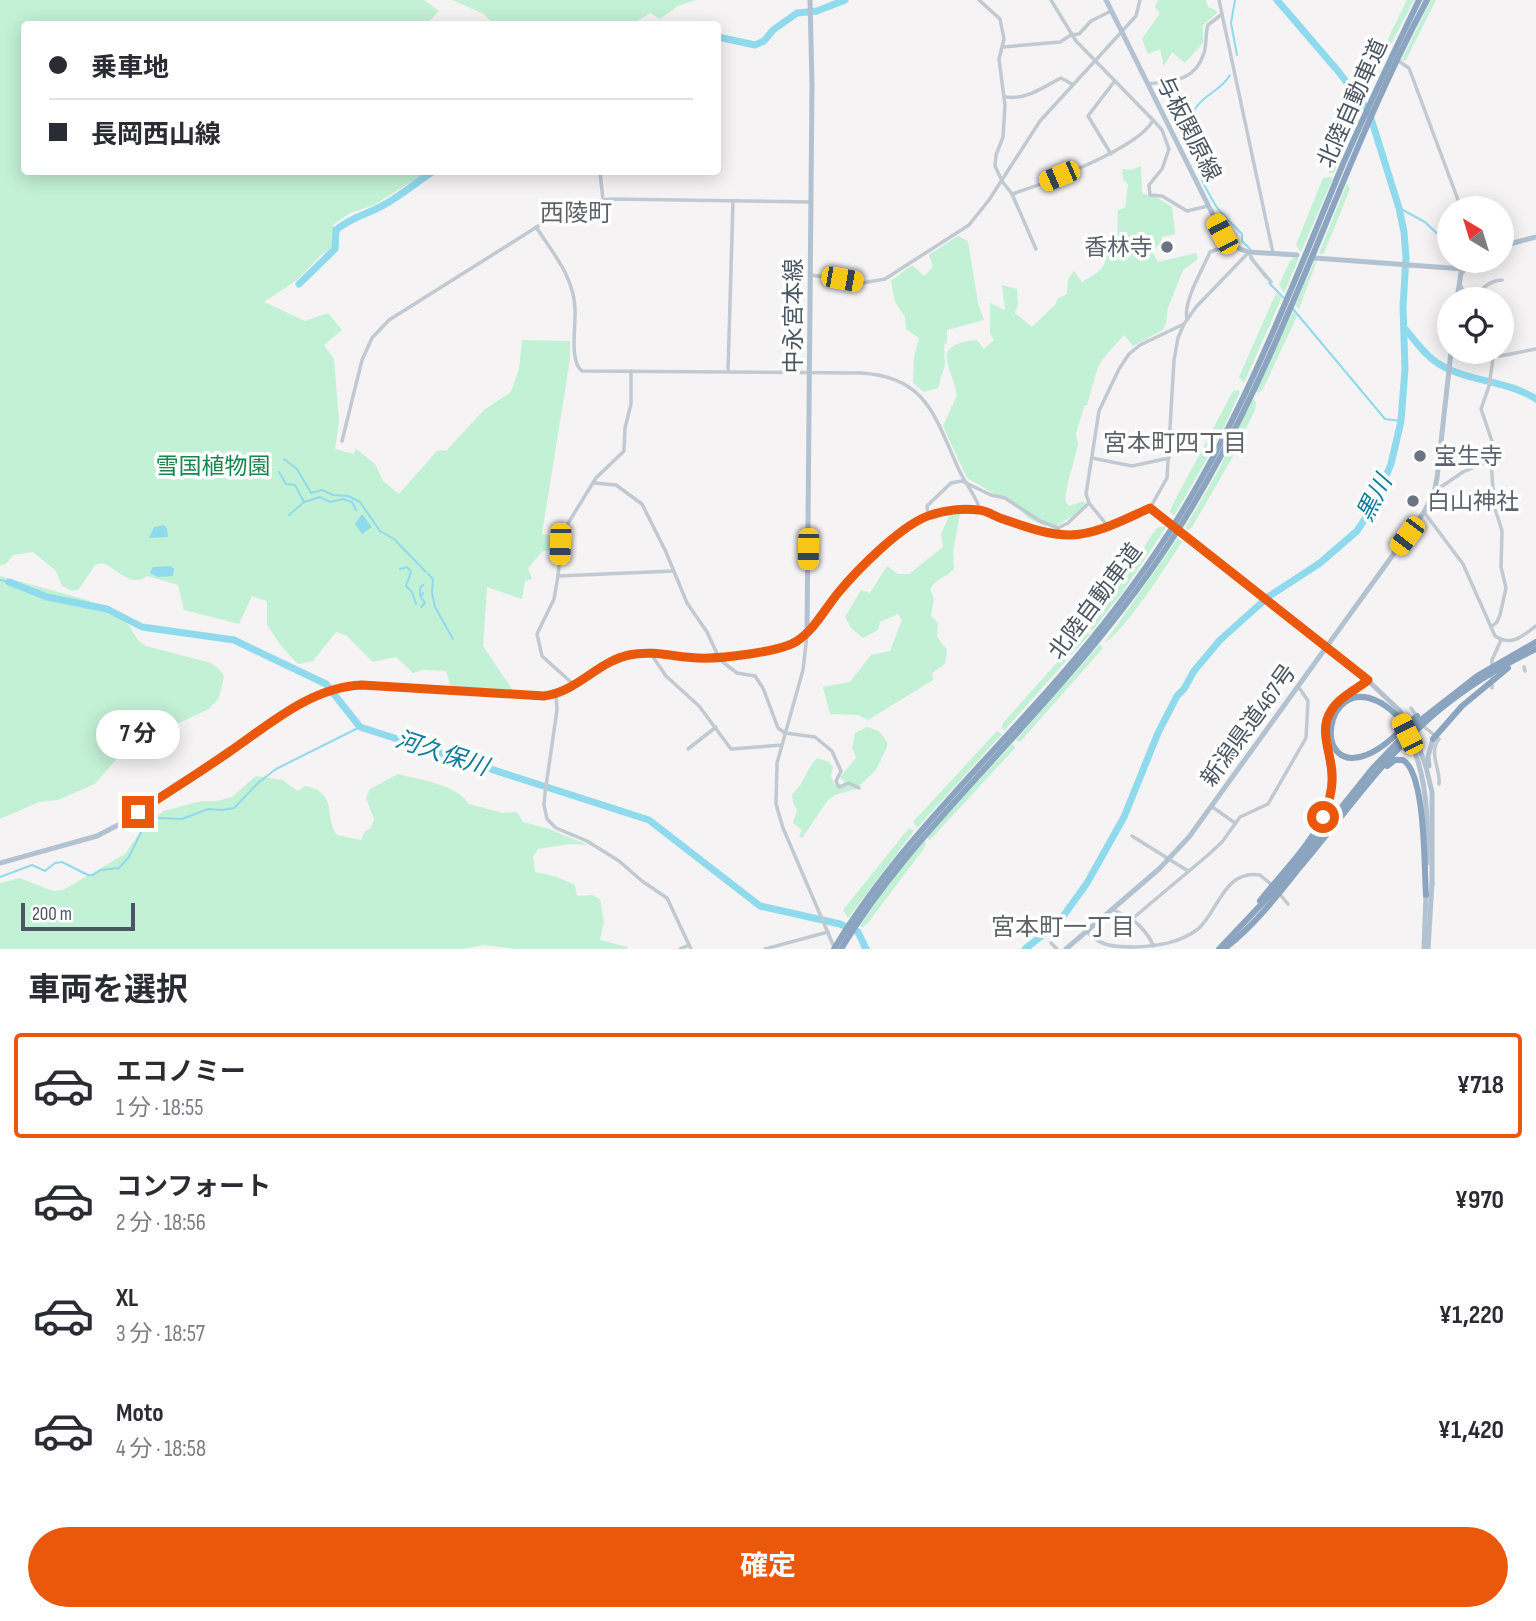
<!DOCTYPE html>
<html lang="ja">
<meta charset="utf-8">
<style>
body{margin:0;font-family:"Sofia Sans Condensed","Noto Sans JP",sans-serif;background:#f7f7f7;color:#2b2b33;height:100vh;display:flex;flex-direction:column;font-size:26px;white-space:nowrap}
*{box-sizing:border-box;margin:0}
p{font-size:23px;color:#7c7c81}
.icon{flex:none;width:38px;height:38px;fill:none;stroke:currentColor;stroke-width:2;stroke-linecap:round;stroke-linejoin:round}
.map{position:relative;height:949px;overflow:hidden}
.details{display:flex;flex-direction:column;background:#fff;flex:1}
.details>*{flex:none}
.top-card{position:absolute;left:21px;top:21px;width:700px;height:154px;border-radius:7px;box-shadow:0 4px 18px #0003;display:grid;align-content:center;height:154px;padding:0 28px;background:#fff}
.needle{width:46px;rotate:322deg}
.buttons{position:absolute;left:1437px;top:196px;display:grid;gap:14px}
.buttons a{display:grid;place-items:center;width:77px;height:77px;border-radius:50%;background:#fff;box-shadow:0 4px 18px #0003;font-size:35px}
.scale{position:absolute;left:21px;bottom:18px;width:114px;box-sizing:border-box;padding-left:7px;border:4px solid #4a5661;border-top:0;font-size:19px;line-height:24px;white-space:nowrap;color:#4a5661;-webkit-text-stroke:5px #fff;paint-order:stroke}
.end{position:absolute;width:32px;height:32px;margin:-16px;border:9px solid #ea580c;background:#fff;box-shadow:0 0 0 4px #fff}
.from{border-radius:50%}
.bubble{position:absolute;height:49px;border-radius:24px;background:#fff;box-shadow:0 4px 18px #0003;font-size:23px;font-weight:700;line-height:49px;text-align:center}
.car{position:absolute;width:21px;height:42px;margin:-21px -10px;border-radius:9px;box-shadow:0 0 5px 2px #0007;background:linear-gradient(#f5c518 24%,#345 0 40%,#f5c518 0 76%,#345 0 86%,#f5c518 0)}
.top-card b{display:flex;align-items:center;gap:24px;height:66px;font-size:26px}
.top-card b+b{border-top:2px solid #e1e1e2}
.top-card i{width:18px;height:18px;background:#2b2b33}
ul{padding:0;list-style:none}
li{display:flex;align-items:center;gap:21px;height:105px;margin:0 14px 10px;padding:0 14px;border:4px solid transparent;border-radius:7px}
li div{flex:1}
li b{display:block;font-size:26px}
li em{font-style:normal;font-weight:700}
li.selected{border-color:#ea580c}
li>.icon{width:63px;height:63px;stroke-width:1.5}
h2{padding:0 28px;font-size:32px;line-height:84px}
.button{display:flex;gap:14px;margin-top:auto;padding:14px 28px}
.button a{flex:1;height:80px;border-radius:42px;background:#ea580c;color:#fff;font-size:28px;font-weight:700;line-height:80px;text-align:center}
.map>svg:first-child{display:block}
</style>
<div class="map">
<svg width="1536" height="949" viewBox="0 0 1536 949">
<rect width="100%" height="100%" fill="#f5f3f3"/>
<g fill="#c3f1d5">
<path d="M0,0H424L439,11L426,24H24V172H427L374,205L350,213L334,224L333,247L320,256L297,280L264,302L305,321L328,313L342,330L324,345L334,359L339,421L335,449L354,454L355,448L375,464L383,481L399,494L436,452L441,450L446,451L484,410L511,392L519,369L522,340L570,341V359L542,534L559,536L558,550L543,551L528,568L532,579L525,581L522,599L487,587L483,646L514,692L451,687L446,671L422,670L413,673L396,657L373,662L347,636L336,632L313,661L298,664L282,647L267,625V601L252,596L239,624L184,610L178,585L147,576C131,589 117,568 102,563L95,565L79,589L72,591L62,586L56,571L33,552L13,555L7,563L0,566Z"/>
<path d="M452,0H696L678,6L660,19L650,13L632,24H494L484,14Z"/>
<path d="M1158,0H1206L1208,7L1216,10L1217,13L1203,25V43L1185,63L1172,52L1164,66L1160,49L1148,54L1142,39L1160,13L1155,7Z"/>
<path d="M1407,0H1414L1386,54L1382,51Z"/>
<path d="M1431,0H1436L1406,60L1401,61Z"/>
<path d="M1352,123L1355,124L1334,173H1329L1328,167L1348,124Z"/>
<path d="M1141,166L1142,193L1158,198L1172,207L1175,234L1162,237L1163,245L1156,246L1153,253L1158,262L1196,253L1198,259L1183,270L1168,308L1166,323L1163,330L1133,346L1124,335L1102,360L1097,370L1087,405L1084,406L1076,434L1078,445L1067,486L1065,501L1069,506L1084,501L1086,507L1057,526H1045L1028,518L1018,508L967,478L943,426L957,395C951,364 929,345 977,340L984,349L994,340L990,334V303L1005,310L1002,285L1017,289L1018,304L1015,313L1032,327L1056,304L1057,299L1067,294L1068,279L1074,271L1082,282C1104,269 1106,269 1107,243H1117L1118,210L1125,208L1128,184L1123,179L1122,169L1131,170Z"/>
<path d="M1330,177L1333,178L1301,252L1296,245L1323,178Z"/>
<path d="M1347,183L1350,189L1324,253L1321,254L1319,253Z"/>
<path d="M958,236L968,241L978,303L984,320L947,330V342L944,345L945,365L938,388L924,392L913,383L914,357L919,338L906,329L905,317L895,302L891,281L912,265L924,276L933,267L929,255Z"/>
<path d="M1295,257L1299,258L1284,293L1279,285L1290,261Z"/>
<path d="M1315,260H1317L1299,309L1295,305Z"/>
<path d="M1276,293L1282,297L1244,383L1239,377Z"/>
<path d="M1293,311L1297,316L1263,389L1258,393L1256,391Z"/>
<path d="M1238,390L1240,392L1219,438L1174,516L1170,512L1173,504L1233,391Z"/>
<path d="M1253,398L1256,403L1255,410L1232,458L1192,527L1188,530L1185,528L1218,471Z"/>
<path d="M960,513L953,551L954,569C945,578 937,578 930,589L934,599L931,616L938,623L937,637L947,650L945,664L932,673L933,680L868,720L858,715L830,714L823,687L850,682L871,655L890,651L902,620L898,614L880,622L878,630L863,638L851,628L845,617L861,590L870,593L887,566L898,574H909L943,547L941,534L950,514Z"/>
<path d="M1167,526L1124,590L1092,631L1088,625L1123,580L1155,530L1159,527Z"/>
<path d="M1178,538L1182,542C1169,562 1122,635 1105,642Z"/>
<path d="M0,576L87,600L122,615L138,640L146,646L211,663L219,669L224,676L219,698L209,709L179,723L152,731L125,749L95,784L58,800L39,802L0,819Z"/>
<path d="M1085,631L1090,634L1004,731L1002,728L1003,723Z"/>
<path d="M1100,644L1103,648L1020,742L1016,740Z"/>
<path d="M867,727L879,731L887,742V747L876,770L856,789L835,795L828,800L802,838L799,836L802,830L793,823L797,810L793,803L792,794C804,785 806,769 817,758L829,762L833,767L831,775L834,784L840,786L845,782L840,777L856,758L852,748L855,733Z"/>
<path d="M997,731L1002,734L917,828L913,822Z"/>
<path d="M1013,743L1015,748L930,840L926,838Z"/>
<path d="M398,774C420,780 456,784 469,804L503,813L517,812L523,822L549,829L588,845L570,844L538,849L533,857L535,872L557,877L575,885L577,896L592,895L600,899L604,922L600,940L628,947L627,949H515L484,945L462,949H0V883L20,878L53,891L63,890L125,854L146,824L164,811L201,801H218L232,797L256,776L283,780L297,791L306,786C339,794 323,816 337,835L361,840L365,831L371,828L374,819L366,798L370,789Z"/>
<path d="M909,828L914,831L848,918L843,910Z"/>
<path d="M924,840L926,843L925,847L867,924L862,927L860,926L891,880Z"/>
</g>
<g fill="#90daee">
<path d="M362,514L372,527L362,534L355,524Z"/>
<path d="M164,525L167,529L168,537L149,538L154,527Z"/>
<path d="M171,566L174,569L173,576L158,577L150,573L153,567Z"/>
</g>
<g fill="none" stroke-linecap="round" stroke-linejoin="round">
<g stroke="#90daee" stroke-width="2">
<path d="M1235,0L1231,23L1237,55"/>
<path d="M1230,75C1221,91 1204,94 1195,109C1179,135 1201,182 1216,206C1223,216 1234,225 1242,234V241L1250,249"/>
<path d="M1399,208L1425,222L1449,245"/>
<path d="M1250,258L1266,278"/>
<path d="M1458,261L1462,266"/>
<path d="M1269,283L1285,299"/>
<path d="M1293,309L1385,419L1401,421"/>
<path d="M284,459L297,469L311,493L322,490L333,495L348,496L360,502L380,531L394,539L426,572"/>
<path d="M279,472L286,484L295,485L304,502L320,497L330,502L343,499L352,502L356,510"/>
<path d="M289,515L304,502"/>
<path d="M400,569L407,567L411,572L406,586L412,592L416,604"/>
<path d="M428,574L433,579L432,593L435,607L453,639"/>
<path d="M0,580L9,582"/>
<path d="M420,596V588L423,585"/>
<path d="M421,607L425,603L421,597L423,593"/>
<path d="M0,877L32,865L45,871L55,863L62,862L88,875H93L101,870L119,868L129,857L143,828L153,820L158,818L182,819L208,809L222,810L234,808L258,783L276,769L360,727"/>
</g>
<g stroke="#90daee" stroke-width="7">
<path d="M718,37L755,45L764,41L773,30L797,13L817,11L845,0"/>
<path d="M299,284L335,249L336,230C349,219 361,216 376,209C396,200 414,184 432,172"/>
<path d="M1405,329C1416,341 1425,356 1439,364C1468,382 1507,380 1536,399"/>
<path d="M9,582L47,597L107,609L142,627L234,640L326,684L360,727L649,820L760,906L840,924L858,932L866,949"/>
<path d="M1025,949L1059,922L1087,883L1124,817L1158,733L1177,696L1184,689L1194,671L1220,640L1268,597L1320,563L1357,531L1374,505L1391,464L1401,421L1405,369L1403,307L1406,257L1404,232L1399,208L1369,112L1338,71L1277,0"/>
</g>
<g stroke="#c1cad2" stroke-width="3.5">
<path d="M979,0L1000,19L1004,39L999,59L1005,105L1003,137L996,155L995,166L1002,181L1012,194L1036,249"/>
<path d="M1219,0L1273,253"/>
<path d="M1003,47L1060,42L1071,35L1079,34L1091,21L1111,11"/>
<path d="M1400,62L1409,68L1461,208"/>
<path d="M1147,84C1172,81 1195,82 1204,53C1207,44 1205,34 1208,25L1222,14"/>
<path d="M1006,97C1027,100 1043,87 1061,78L1072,84"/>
<path d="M1153,120L1162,130L1169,149L1162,169L1149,185L1150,195L1162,196L1187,211L1208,206"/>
<path d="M1111,154L1088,116L1114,82"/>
<path d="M600,172L603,200"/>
<path d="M1012,194C1043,184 1140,148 1153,120L1076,41L1051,0"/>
<path d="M536,227C553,253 574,277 575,309C576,325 569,362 582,371L861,373C929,377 935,419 960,472C966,484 976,496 980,510"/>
<path d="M811,275L862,283L885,279L969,225L989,200L1040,121L1136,16L1140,0"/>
<path d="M1461,286L1468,299"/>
<path d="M1468,299C1481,293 1487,280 1502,280"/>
<path d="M1187,319C1183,301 1203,269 1210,252L1228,245"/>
<path d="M1495,355L1500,356L1536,349"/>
<path d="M728,371L733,201"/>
<path d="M342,441L362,360L372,338L389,320L559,213L591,201L612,199L811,202"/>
<path d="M1092,458L1132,466L1169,458"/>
<path d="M594,483L616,485L642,504L666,552L687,603L707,632L720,660L737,673L755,676L763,688L778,728L785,733L815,737L832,751L841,771L836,781L839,787L849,783L859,788"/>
<path d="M1435,491L1463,472L1491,460"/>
<path d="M1150,508L1167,478L1174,360L1178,338L1184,324L1196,307L1249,252L1252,259L1271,282"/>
<path d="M1424,512L1463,564L1495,636C1512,647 1522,636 1536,626"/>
<path d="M928,516L927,506L951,483L962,481L991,495L1005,498L1040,521L1058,528L1068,523L1089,503"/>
<path d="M1107,525L1089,503L1086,494L1099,411L1119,369L1129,354L1140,345L1184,324"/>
<path d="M558,576L673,571"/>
<path d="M1491,627L1497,622L1500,615L1506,588L1501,567L1502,531L1494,505L1491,460L1494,447L1481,409L1489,386L1494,352"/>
<path d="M807,635L803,670L777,763L776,804L783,828L834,947"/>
<path d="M651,654L666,676L699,706L731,749L782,745"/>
<path d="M1524,667L1525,671"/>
<path d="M573,684L542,656L537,634L554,599L558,576L562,533L596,478L624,451L625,428L631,404V371"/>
<path d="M1492,688V660L1501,640"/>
<path d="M556,695L557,710L545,793L544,805L547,819L556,828L587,841L619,861L642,881L667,898L691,949"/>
<path d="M1411,708L1416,715"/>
<path d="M1422,725L1439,739C1428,753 1441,770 1439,784"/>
<path d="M688,749L716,727"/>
<path d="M1211,806L1235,823"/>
<path d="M1132,836L1188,871"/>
<path d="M1278,892L1288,904"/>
<path d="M1113,909C1119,914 1123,914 1130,918C1138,923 1151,937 1153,946"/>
<path d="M1132,919L1208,855L1222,842L1240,817L1268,804L1306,738L1308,701L1298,686"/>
<path d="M1086,931C1101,947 1114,947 1136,947C1157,946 1180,943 1198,929C1218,912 1224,869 1260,875L1273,886"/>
<path d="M1051,943L1057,949"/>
<path d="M680,949L689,945"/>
<path d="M765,949L828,932"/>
</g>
<g stroke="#b3c2d1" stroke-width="5">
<path d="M1106,0L1228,245L1249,252L1297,255"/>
<path d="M1502,246L1536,237"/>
<path d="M1315,258L1463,269"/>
<path d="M1457,299L1461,273L1473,261"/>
<path d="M807,633L812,84L810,0"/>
<path d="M1397,714C1426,761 1429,809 1427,863"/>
<path d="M1429,766L1428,756L1433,739"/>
<path d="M0,863L97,836L120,824C156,800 193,777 229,752C269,724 311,687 362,685L544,696L562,692L611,661L631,654H667L700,659L768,651L790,645L807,633L839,591L873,558L907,527L928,516L948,511L980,510L1036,529L1074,534L1101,529L1150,508L1360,673L1399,710L1415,736L1426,767L1432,792V884"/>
<path d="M1066,949L1159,869L1189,837L1424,512L1434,493L1437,478L1451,352"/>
<path d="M1424,949L1426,893"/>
<path d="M1428,949L1432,883"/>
</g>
<g stroke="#8ba5c1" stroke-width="6">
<path d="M1399,717C1392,711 1385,704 1377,701C1324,676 1312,776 1366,755C1385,748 1401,729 1417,716"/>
<path d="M1433,739L1462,706L1508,668"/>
<path d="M1387,766L1395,760H1403C1426,774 1424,868 1426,895"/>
<path d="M1260,901C1283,871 1315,842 1328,805C1339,773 1316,733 1331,710C1340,697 1356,689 1368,680"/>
<path d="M834,949C895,848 980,768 1057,680C1098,633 1136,584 1170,531C1243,417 1291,289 1343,164C1367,109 1393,54 1419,0"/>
<path d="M841,949C887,872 949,809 1008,743C1068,677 1126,611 1174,536C1282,369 1334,175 1427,0"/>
<path d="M1219,949L1276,889L1373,768L1413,726L1477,676L1536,642"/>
<path d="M1224,949C1254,926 1277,896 1300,867C1340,820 1376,768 1421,726C1454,695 1495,669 1536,649"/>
</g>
</g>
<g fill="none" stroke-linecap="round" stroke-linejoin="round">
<path stroke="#ea580c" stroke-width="9" d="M138,812C168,792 199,773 229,752C270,724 311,687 362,685L544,696C577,692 597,662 629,655C652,650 675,657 698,658C719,659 781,652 797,641C814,630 825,609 838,593C857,570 903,523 931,515C945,510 964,508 978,510C987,510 995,517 1003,519C1024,526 1047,535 1070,535C1098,534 1125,519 1150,508L1368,680C1356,690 1339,697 1331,711C1318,731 1332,754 1332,775C1333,789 1329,803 1323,817"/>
</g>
<g fill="#6b7280" stroke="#fff" stroke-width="2.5">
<circle cx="1167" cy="247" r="7"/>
<circle cx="1420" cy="456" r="7"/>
<circle cx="1413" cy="501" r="7"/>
</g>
<g text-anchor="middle" stroke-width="7" stroke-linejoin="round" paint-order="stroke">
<g font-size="23" fill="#4a5661" stroke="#fff">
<text transform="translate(1352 103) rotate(-66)" y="8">北陸自動車道</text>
<text transform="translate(1189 128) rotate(63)" y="8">与板関原線</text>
<text transform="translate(793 316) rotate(-90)" y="8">中永宮本線</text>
<text transform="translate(1095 601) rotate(-53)" y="8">北陸自動車道</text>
<text transform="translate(1248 725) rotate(-54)" y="8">新潟県道467号</text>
</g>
<g font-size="23" fill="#5b616d" stroke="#fff" text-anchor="start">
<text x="1153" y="255" text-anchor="end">香林寺</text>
<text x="1434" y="464">宝生寺</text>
<text x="1427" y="509">白山神社</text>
</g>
<g font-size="23" fill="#17864f" stroke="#fff">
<text x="213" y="474">雪国植物園</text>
</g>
<g font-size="24" fill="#5f6368" stroke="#fff">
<text x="576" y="221">西陵町</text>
<text x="1175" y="451">宮本町四丁目</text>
<text x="1063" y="935">宮本町一丁目</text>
</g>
<g font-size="24" font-style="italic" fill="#0c7c9b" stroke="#fff">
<text transform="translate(1374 498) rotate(-63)" y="8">黒川</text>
<text transform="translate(442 753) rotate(18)" y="8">河久保川</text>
</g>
</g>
</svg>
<div class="buttons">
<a><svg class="needle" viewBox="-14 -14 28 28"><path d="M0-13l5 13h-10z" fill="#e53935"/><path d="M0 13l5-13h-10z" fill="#7c7c81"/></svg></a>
<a><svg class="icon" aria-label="locate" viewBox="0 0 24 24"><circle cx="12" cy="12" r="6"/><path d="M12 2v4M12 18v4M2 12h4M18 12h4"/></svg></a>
</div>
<div class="scale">200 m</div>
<i class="end from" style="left:1323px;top:817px"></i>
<i class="end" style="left:138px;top:812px"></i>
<div class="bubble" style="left:96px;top:710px;width:84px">7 分</div>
<i class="car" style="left:1059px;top:176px;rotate:247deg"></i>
<i class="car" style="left:1222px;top:234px;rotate:332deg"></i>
<i class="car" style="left:842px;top:279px;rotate:100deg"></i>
<i class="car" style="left:1407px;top:536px;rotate:217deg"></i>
<i class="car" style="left:560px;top:544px;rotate:182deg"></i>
<i class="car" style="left:808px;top:549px;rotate:181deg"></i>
<i class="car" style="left:1407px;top:734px;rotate:334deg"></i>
<div class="top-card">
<b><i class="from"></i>乗車地</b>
<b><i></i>長岡西山線</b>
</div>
</div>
<section class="details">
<h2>車両を選択</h2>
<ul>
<li class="selected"><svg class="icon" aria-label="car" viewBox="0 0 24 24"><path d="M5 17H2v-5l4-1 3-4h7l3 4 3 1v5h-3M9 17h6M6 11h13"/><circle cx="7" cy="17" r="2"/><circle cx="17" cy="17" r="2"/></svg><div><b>エコノミー</b><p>1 分 · 18:55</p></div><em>¥718</em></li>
<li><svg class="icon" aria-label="car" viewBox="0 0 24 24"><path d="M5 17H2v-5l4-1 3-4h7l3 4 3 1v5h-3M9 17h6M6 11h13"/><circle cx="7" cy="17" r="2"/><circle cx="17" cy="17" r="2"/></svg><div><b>コンフォート</b><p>2 分 · 18:56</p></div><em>¥970</em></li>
<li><svg class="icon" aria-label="car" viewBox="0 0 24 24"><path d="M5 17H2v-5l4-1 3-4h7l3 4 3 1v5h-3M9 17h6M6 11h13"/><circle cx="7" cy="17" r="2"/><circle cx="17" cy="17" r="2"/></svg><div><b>XL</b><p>3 分 · 18:57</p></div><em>¥1,220</em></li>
<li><svg class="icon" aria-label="car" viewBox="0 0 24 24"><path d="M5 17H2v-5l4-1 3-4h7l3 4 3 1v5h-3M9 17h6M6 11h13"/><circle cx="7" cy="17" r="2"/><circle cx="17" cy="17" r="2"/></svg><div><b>Moto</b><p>4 分 · 18:58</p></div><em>¥1,420</em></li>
</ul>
<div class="button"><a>確定</a></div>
</section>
